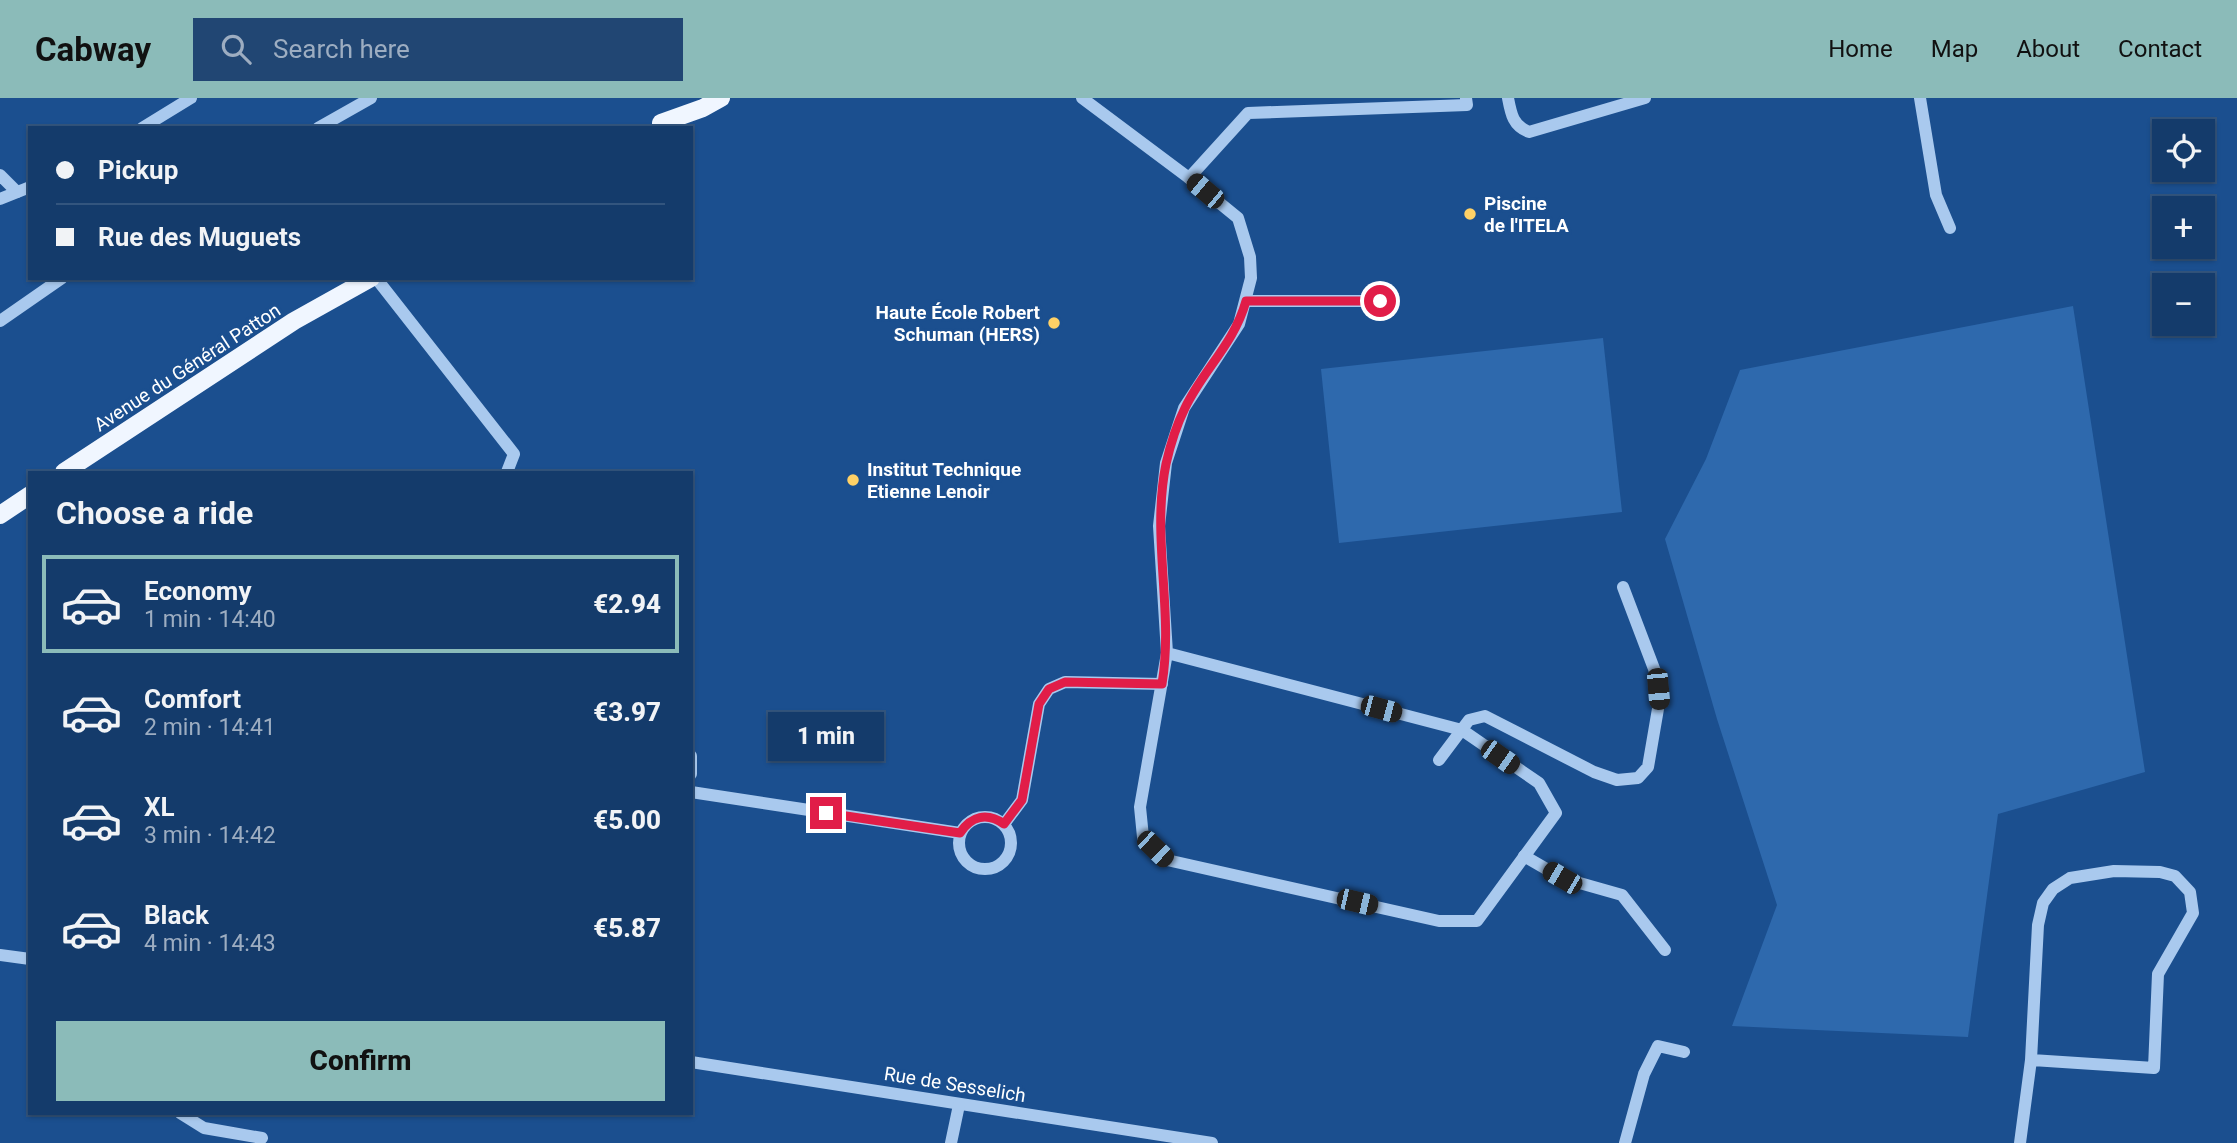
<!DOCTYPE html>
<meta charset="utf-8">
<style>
body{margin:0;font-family:Roboto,sans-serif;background:#214673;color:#f1f3f6;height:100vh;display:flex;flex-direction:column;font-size:26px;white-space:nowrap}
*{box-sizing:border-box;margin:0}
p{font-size:23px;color:#9dadc1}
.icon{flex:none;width:38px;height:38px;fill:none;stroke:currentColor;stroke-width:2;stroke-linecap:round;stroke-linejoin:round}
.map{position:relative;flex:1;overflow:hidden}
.details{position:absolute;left:28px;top:373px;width:665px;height:644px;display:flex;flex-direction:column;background:#143b6b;border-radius:0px;box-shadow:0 2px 5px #0004,0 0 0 2px #33557e}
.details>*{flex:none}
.hud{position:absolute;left:28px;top:28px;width:665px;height:154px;border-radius:0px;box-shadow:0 2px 5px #0004,0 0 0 2px #33557e;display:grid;align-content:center;height:154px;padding:0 28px;background:#143b6b}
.tools{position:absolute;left:2152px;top:21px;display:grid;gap:14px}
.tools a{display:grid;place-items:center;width:63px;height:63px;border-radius:0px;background:#143b6b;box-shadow:0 2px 5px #0004,0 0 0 2px #33557e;font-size:35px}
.end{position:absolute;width:32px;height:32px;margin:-16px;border:9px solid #e11d48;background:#fff;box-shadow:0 0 0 4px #fff}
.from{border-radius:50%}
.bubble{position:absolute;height:49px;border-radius:0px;background:#143b6b;box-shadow:0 2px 5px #0004,0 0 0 2px #33557e;font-size:23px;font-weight:800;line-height:49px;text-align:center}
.car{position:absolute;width:21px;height:42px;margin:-21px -10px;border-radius:9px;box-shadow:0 0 5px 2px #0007;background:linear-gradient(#222 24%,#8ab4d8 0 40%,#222 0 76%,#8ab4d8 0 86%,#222 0)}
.hud b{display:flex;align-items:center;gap:24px;height:66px;font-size:26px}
.hud b+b{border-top:2px solid #33557e}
.hud i{width:18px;height:18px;background:#f1f3f6}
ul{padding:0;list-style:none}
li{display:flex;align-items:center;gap:21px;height:98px;margin:0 14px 10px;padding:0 14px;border:4px solid transparent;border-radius:0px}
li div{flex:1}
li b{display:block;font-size:26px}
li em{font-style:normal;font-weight:800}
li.current{border-color:#8bbbb9}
li>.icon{width:63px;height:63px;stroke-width:1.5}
h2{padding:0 28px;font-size:32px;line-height:84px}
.cta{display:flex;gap:14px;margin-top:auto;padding:14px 28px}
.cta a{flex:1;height:80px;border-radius:0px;background:#8bbbb9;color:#111;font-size:28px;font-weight:800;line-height:80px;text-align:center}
header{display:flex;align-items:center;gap:42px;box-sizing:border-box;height:98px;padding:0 35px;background:#8bbbb9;color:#111}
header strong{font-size:33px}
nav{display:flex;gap:38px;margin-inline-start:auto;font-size:24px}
.search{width:490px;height:63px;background:#214673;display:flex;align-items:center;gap:18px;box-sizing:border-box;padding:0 24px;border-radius:0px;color:#9dadc1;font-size:26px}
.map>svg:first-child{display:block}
</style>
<header>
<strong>Cabway</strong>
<div class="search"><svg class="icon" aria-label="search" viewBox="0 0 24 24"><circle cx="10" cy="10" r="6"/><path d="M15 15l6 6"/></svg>Search here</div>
<nav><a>Home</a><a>Map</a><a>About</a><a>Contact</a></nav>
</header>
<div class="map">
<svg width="2237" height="1045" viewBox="0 0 2237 1045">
<rect width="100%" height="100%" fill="#1b4f8f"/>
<g fill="#2e69ad">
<path d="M2073,208L2145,674L1998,716L1968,939L1732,928L1777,807L1717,621L1665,441L1706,361L1740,272Z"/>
<path d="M1603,240L1622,414L1339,445L1321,271Z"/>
</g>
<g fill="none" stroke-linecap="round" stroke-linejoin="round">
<g stroke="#a9c9ee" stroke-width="12">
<path d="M1082,0L1189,80L1238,120L1250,159L1251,180L1239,226L1184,310L1166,365L1159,428L1167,555L1140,709L1143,739L1167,762L1439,823H1477L1556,715L1539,685L1462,632L1167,555"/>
<path d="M1508,0C1511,16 1513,28 1529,34L1645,0"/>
<path d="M1920,0L1936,97L1950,130"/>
<path d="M142,30L191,0"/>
<path d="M318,30L371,0"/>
<path d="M0,77L17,94"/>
<path d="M1189,80L1248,15L1467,7L1466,0"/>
<path d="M0,101L30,89"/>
<path d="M376,180L514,356L507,374"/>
<path d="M1246,203H1380"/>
<path d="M0,223L62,180"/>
<path d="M691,658V676"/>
<path d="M1439,662L1469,622L1485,618L1594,674L1617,682L1638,680L1648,669L1659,605L1656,576L1623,489"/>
<path d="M691,694L960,735"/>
<circle cx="985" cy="745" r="26"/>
<path d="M1004,726L1022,702L1039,606L1049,591L1065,584L1162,586"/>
<path d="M1524,758L1562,780L1622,797L1665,852"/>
<path d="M0,857L30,861"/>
<path d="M691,964L1212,1045"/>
<path d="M180,1015L204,1030L262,1040"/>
<path d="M951,1045L959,1007"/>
<path d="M1625,1045L1644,976L1658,948L1684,954"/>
<path d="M2020,1045L2031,962L2038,827L2043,805L2053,791L2070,780L2114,773L2160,774L2175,778L2190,794L2193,815L2158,876L2154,970L2031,962"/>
</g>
<g stroke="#f0f6ff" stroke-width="18">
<path d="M661,25L703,10L721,0"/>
<path d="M64,374L294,223L371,180"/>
<path d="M0,417L30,397"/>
</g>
</g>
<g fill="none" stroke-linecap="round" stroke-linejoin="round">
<path stroke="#e11d48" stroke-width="9" d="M826,715L960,735C971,718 987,714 1004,726L1022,702L1039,606L1049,591L1065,584L1162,586C1174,513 1151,439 1166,366C1170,348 1177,326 1185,310C1203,272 1234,246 1246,203H1380"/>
</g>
<g fill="#ffd166" stroke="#1b4f8f" stroke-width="2.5">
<circle cx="1470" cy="116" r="7"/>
<circle cx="1054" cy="225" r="7"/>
<circle cx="853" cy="382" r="7"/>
</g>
<g text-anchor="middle" stroke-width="6" stroke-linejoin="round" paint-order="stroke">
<g font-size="19" font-weight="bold" fill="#fff" stroke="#1b4f8f" text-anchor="start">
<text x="1484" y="112">Piscine<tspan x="1484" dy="22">de l'ITELA</tspan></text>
<text x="1040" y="221" text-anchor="end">Haute École Robert<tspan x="1040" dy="22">Schuman (HERS)</tspan></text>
<text x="867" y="378">Institut Technique<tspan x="867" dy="22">Etienne Lenoir</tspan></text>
</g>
<g font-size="19" fill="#fff" stroke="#1b4f8f">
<text transform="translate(187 269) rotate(-33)" y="7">Avenue du Général Patton</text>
<text transform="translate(955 986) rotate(9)" y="7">Rue de Sesselich</text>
</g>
</g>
</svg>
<div class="tools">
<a><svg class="icon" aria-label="locate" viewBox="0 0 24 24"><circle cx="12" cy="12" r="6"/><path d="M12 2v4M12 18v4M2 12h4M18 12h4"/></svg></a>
<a>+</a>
<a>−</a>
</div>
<i class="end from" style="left:1380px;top:203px"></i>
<i class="end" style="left:826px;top:715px"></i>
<div class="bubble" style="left:768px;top:614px;width:116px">1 min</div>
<i class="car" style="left:1205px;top:93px;rotate:310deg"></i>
<i class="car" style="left:1658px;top:591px;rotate:175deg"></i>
<i class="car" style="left:1381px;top:611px;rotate:105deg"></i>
<i class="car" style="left:1500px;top:659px;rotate:125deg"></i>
<i class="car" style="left:1155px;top:751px;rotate:134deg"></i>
<i class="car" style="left:1562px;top:780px;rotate:300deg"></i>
<i class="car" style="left:1357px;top:804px;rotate:103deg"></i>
<div class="hud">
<b><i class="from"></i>Pickup</b>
<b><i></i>Rue des Muguets</b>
</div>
<section class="details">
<h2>Choose a ride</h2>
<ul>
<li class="current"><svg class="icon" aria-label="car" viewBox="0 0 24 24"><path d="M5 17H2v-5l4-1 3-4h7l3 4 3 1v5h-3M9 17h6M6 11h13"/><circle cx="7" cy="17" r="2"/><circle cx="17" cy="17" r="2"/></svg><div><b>Economy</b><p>1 min · 14:40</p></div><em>€2.94</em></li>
<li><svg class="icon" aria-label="car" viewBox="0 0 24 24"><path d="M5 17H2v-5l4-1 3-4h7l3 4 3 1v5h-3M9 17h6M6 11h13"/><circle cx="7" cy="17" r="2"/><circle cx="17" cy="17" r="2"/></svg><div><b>Comfort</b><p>2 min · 14:41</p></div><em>€3.97</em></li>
<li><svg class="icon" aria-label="car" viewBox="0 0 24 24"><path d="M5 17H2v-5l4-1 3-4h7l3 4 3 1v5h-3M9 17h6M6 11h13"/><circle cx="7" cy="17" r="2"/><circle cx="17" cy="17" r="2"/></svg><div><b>XL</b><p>3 min · 14:42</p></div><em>€5.00</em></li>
<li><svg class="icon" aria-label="car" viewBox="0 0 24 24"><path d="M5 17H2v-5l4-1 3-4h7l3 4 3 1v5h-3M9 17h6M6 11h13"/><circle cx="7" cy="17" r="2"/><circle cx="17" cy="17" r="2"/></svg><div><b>Black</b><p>4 min · 14:43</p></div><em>€5.87</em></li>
</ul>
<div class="cta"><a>Confirm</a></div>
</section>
</div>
